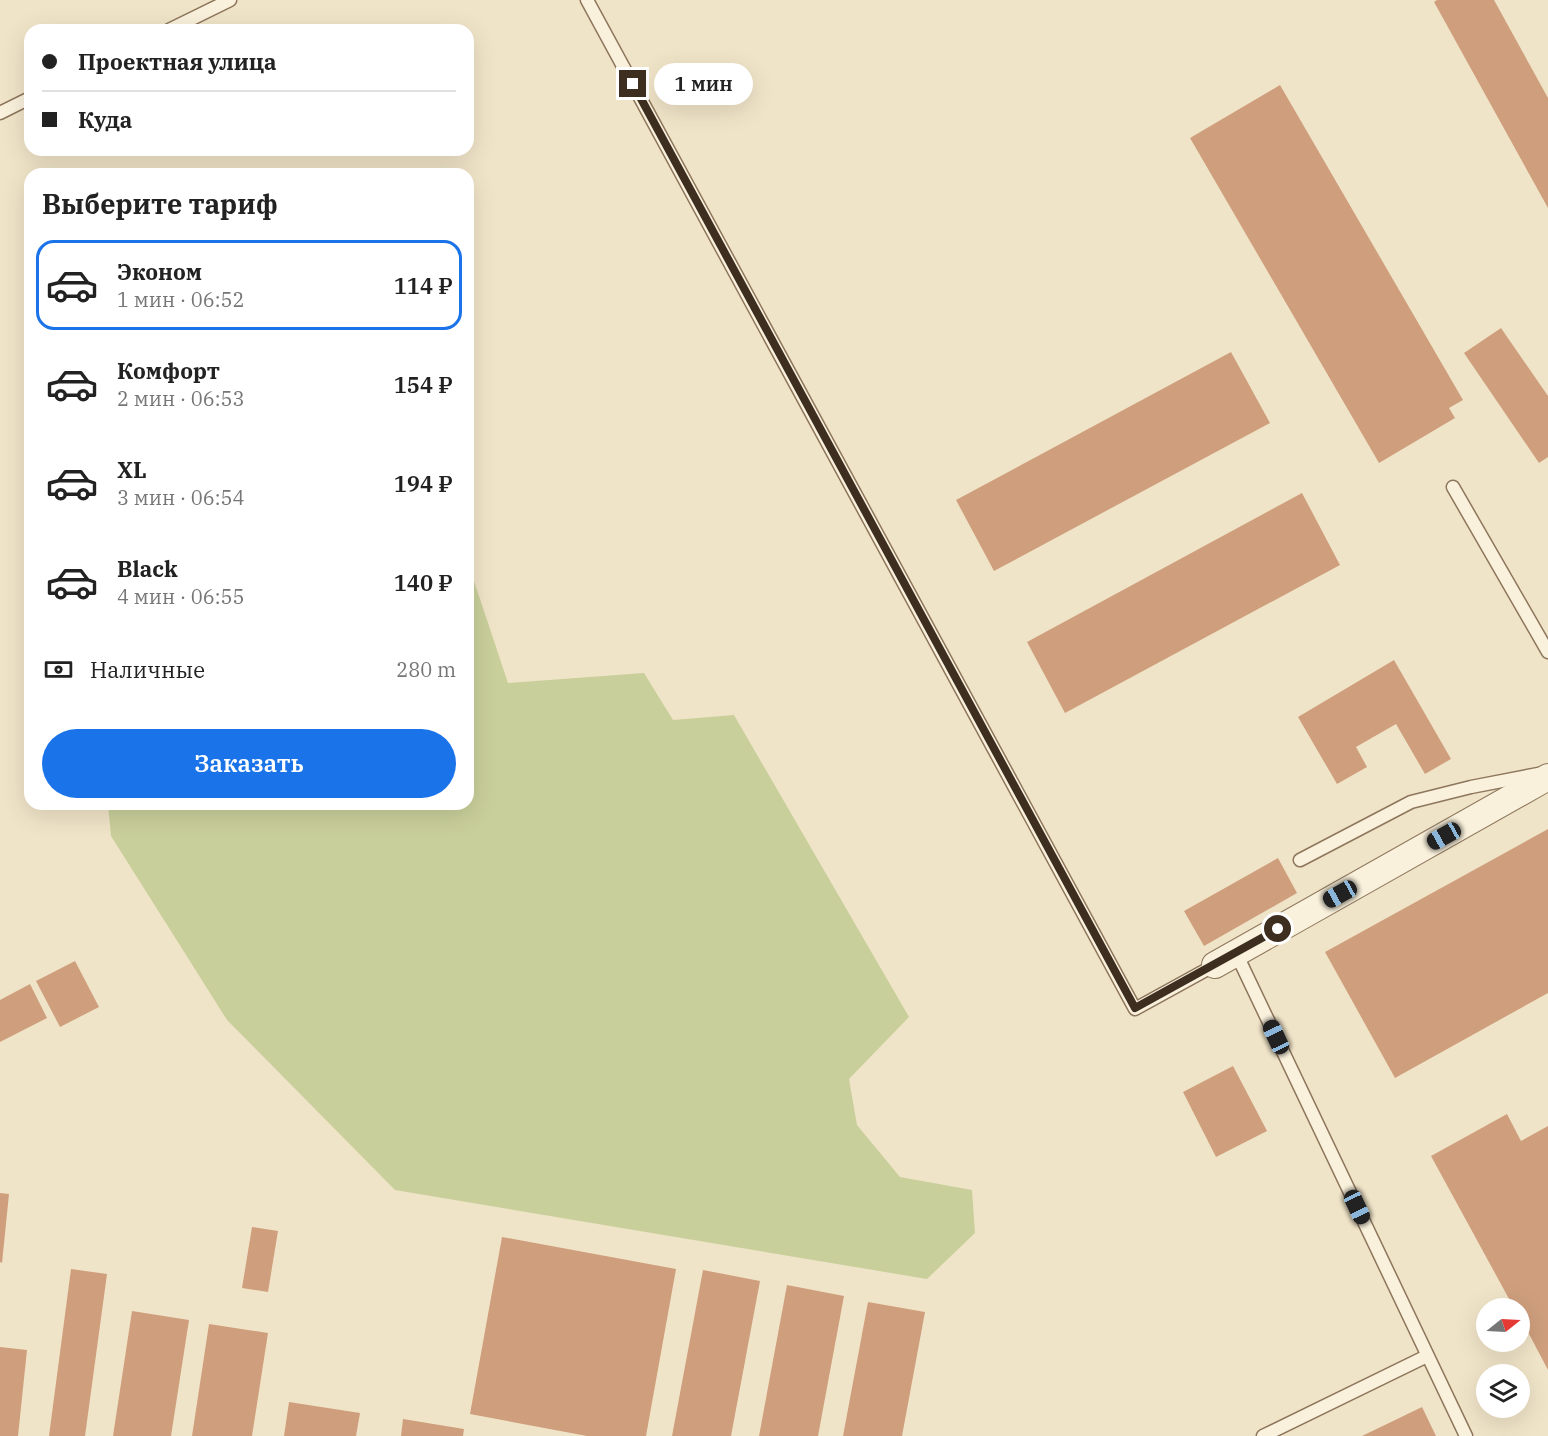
<!DOCTYPE html>
<html lang="ru">
<meta charset="utf-8">
<style>
body{margin:0;font-family:"IBM Plex Serif",serif;background:#f6f6f6;color:#222;height:100vh;display:flex;flex-direction:column;font-size:22px;white-space:nowrap}
*{box-sizing:border-box;margin:0}
p{font-size:20px;color:#767676}
.icon{flex:none;width:33px;height:33px;fill:none;stroke:currentColor;stroke-width:2;stroke-linecap:round;stroke-linejoin:round}
.map{position:relative;flex:1;overflow:hidden}
.sheet{position:absolute;left:24px;top:168px;width:450px;height:642px;display:flex;flex-direction:column;background:#fff;border-radius:18px;box-shadow:0 6px 24px #0002}
.sheet>*{flex:none}
.hud{position:absolute;left:24px;top:24px;width:450px;height:132px;border-radius:18px;box-shadow:0 6px 24px #0002;display:grid;align-content:center;height:132px;padding:0 18px;background:#fff}
.needle{width:39px;rotate:72deg}
.tools{position:absolute;left:1476px;top:1298px;display:grid;gap:12px}
.tools a{display:grid;place-items:center;width:54px;height:54px;border-radius:50%;background:#fff;box-shadow:0 6px 24px #0002;font-size:30px}
.end{position:absolute;width:27px;height:27px;margin:-14px;border:8px solid #3d2e20;background:#fff;box-shadow:0 0 0 3px #fff}
.from{border-radius:50%}
.bubble{position:absolute;height:42px;border-radius:21px;background:#fff;box-shadow:0 6px 24px #0002;font-size:20px;font-weight:600;line-height:42px;text-align:center}
.car{position:absolute;width:18px;height:36px;margin:-18px -9px;border-radius:8px;box-shadow:0 0 4px 2px #0007;background:linear-gradient(#222 24%,#8ab4d8 0 40%,#222 0 76%,#8ab4d8 0 86%,#222 0)}
.hud b{display:flex;align-items:center;gap:21px;height:57px;font-size:22px}
.hud b+b{border-top:2px solid #e0e0e0}
.hud i{width:15px;height:15px;background:#222}
ul{padding:0;list-style:none}
li{display:flex;align-items:center;gap:18px;height:90px;margin:0 12px 9px;padding:0 6px;border:3px solid transparent;border-radius:18px}
li div{flex:1}
li b{display:block;font-size:22px}
li em{font-style:normal;font-weight:600}
li.on{border-color:#1a73e8}
li>.icon{width:54px;height:54px;stroke-width:1.5}
h2{padding:0 18px;font-size:27px;line-height:72px}
.pay{display:flex;align-items:center;gap:15px;height:66px;padding:0 18px;font-size:22px}
.pay p{margin-inline-start:auto}
.primary-button{display:flex;gap:12px;margin-top:auto;padding:12px 18px}
.primary-button a{flex:1;height:69px;border-radius:36px;background:#1a73e8;color:#fff;font-size:24px;font-weight:600;line-height:69px;text-align:center}
.map>svg:first-child{display:block}
</style>
<div class="map">
<svg width="1548" height="1436" viewBox="0 0 1548 1436">
<rect width="100%" height="100%" fill="#f0e4c8"/>
<path fill="#c9cf9b" d="M468,563L508,683L644,673L673,720L734,715L909,1017L849,1079L857,1125L900,1177L972,1190L975,1233L927,1279L395,1190L227,1020L111,836L108,804H468Z"/>
<g fill="#cf9f7d">
<path d="M1437,0H1494L1548,98V208L1434,2Z"/>
<path d="M1280,85L1463,400L1449,408L1455,418L1379,463L1190,138Z"/>
<path d="M1501,328L1548,396V457L1539,463L1464,353Z"/>
<path d="M1231,352L1270,423L994,571L956,500Z"/>
<path d="M1302,493L1340,565L1065,713L1027,642Z"/>
<path d="M1394,660L1451,759L1425,774L1396,724L1356,747L1367,767L1337,784L1298,717Z"/>
<path d="M1548,829V993L1395,1078L1325,952Z"/>
<path d="M1278,858L1297,893L1204,946L1184,911Z"/>
<path d="M75,961L99,1007L60,1027L36,981Z"/>
<path d="M30,984L47,1018L0,1042V1000Z"/>
<path d="M1233,1066L1267,1131L1216,1157L1183,1092Z"/>
<path d="M1507,1114L1521,1141L1548,1126V1370L1520,1317V1308H1514L1431,1156Z"/>
<path d="M0,1193L9,1194L2,1263L0,1262Z"/>
<path d="M252,1227L278,1231L268,1292L242,1288Z"/>
<path d="M502,1237L676,1269L646,1436H587L470,1414Z"/>
<path d="M71,1269L107,1274L85,1436H49Z"/>
<path d="M703,1270L760,1281L731,1436H672Z"/>
<path d="M787,1285L844,1296L818,1436H759Z"/>
<path d="M868,1302L925,1312L902,1436H843Z"/>
<path d="M132,1311L189,1320L171,1436H113Z"/>
<path d="M209,1324L268,1333L252,1436H192Z"/>
<path d="M0,1347L27,1350L18,1436H0Z"/>
<path d="M289,1402L360,1413L356,1436H284Z"/>
<path d="M1422,1407L1436,1436H1362Z"/>
<path d="M403,1419L464,1429L463,1436H401Z"/>
</g>
<g fill="none" stroke-linecap="round" stroke-linejoin="round">
<g stroke="#8d765c" stroke-width="15">
<g id="lane">
<path d="M587,0L1135,1009L1215,965"/>
<path d="M169,30L230,0"/>
<path d="M0,113L30,98"/>
<path d="M1453,487L1548,652"/>
<path d="M1300,860L1411,802L1471,787L1538,774"/>
<path d="M1236,953L1466,1436"/>
<path d="M1263,1436L1427,1356"/>
</g>
</g>
<g stroke="#8d765c" stroke-width="28">
<path id="street" d="M1215,965L1548,777"/>
</g>
<use href="#lane" stroke="#faf1dc" stroke-width="12"/>
<use href="#street" stroke="#faf1dc" stroke-width="26"/>
</g>
<g fill="none" stroke-linecap="round" stroke-linejoin="round">
<path stroke="#3d2e20" stroke-width="8" d="M633,84L1135,1008L1278,929"/>
</g>
</svg>
<div class="tools">
<a><svg class="needle" viewBox="-14 -14 28 28"><path d="M0-13l5 13h-10z" fill="#e53935"/><path d="M0 13l5-13h-10z" fill="#767676"/></svg></a>
<a><svg class="icon" aria-label="layers" viewBox="0 0 24 24"><path d="M12 4l9 5-9 5-9-5zM3 14l9 5 9-5"/></svg></a>
</div>
<i class="end from" style="left:1278px;top:929px"></i>
<i class="end" style="left:633px;top:84px"></i>
<div class="bubble" style="left:654px;top:63px;width:99px">1 мин</div>
<i class="car" style="left:1444px;top:836px;rotate:241deg"></i>
<i class="car" style="left:1340px;top:894px;rotate:241deg"></i>
<i class="car" style="left:1276px;top:1037px;rotate:335deg"></i>
<i class="car" style="left:1357px;top:1207px;rotate:155deg"></i>
<div class="hud">
<b><i class="from"></i>Проектная улица</b>
<b><i></i>Куда</b>
</div>
<section class="sheet">
<h2>Выберите тариф</h2>
<ul>
<li class="on"><svg class="icon" aria-label="car" viewBox="0 0 24 24"><path d="M5 17H2v-5l4-1 3-4h7l3 4 3 1v5h-3M9 17h6M6 11h13"/><circle cx="7" cy="17" r="2"/><circle cx="17" cy="17" r="2"/></svg><div><b>Эконом</b><p>1 мин · 06:52</p></div><em>114 ₽</em></li>
<li><svg class="icon" aria-label="car" viewBox="0 0 24 24"><path d="M5 17H2v-5l4-1 3-4h7l3 4 3 1v5h-3M9 17h6M6 11h13"/><circle cx="7" cy="17" r="2"/><circle cx="17" cy="17" r="2"/></svg><div><b>Комфорт</b><p>2 мин · 06:53</p></div><em>154 ₽</em></li>
<li><svg class="icon" aria-label="car" viewBox="0 0 24 24"><path d="M5 17H2v-5l4-1 3-4h7l3 4 3 1v5h-3M9 17h6M6 11h13"/><circle cx="7" cy="17" r="2"/><circle cx="17" cy="17" r="2"/></svg><div><b>XL</b><p>3 мин · 06:54</p></div><em>194 ₽</em></li>
<li><svg class="icon" aria-label="car" viewBox="0 0 24 24"><path d="M5 17H2v-5l4-1 3-4h7l3 4 3 1v5h-3M9 17h6M6 11h13"/><circle cx="7" cy="17" r="2"/><circle cx="17" cy="17" r="2"/></svg><div><b>Black</b><p>4 мин · 06:55</p></div><em>140 ₽</em></li>
</ul>
<div class="pay"><svg class="icon" aria-label="cash" viewBox="0 0 24 24"><path d="M3 7h18v10H3z"/><circle cx="12" cy="12" r="2"/></svg>Наличные<p>280 m</p></div>
<div class="primary-button"><a>Заказать</a></div>
</section>
</div>
